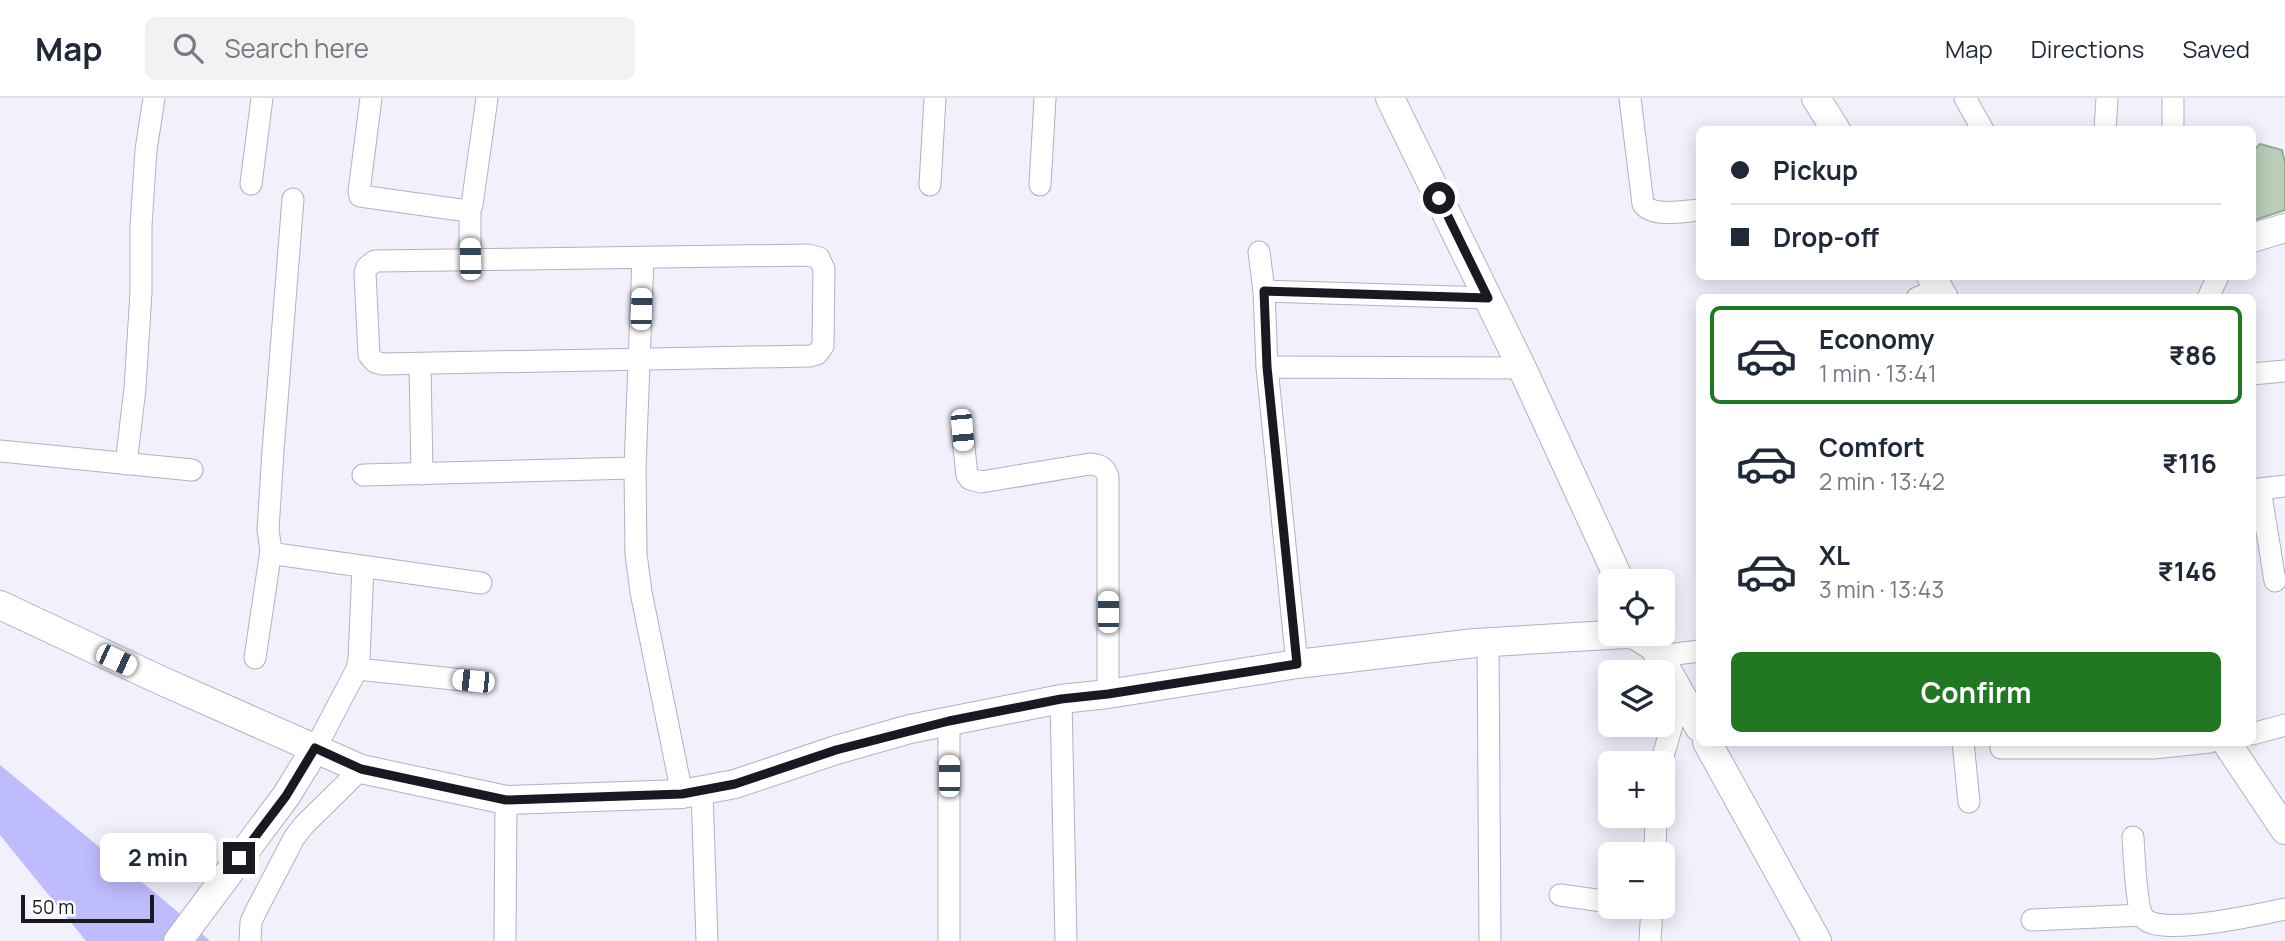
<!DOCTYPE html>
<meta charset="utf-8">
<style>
body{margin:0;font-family:Manrope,sans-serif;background:#f2f2f3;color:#1f2937;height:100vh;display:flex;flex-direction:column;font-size:26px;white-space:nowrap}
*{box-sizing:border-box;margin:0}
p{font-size:23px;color:#747a83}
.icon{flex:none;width:38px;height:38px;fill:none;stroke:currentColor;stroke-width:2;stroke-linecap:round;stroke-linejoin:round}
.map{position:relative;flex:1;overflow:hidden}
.drawer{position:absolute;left:1696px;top:196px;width:560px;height:452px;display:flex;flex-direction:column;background:#fff;border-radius:10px;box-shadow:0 4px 18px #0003}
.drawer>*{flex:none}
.banner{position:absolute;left:1696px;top:28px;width:560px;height:154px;border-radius:10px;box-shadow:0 4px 18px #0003;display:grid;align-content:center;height:154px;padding:0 35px;background:#fff}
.controls{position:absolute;left:1598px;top:471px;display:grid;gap:14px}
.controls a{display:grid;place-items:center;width:77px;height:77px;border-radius:10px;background:#fff;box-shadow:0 4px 18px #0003;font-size:35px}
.scale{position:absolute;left:21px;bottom:18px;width:133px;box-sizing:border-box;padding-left:7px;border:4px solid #191922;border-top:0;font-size:19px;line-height:24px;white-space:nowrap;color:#191922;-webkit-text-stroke:5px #fff;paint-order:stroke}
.end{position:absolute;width:32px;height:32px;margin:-16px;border:9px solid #191922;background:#fff;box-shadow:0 0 0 4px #fff}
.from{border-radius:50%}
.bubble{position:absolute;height:49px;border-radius:10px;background:#fff;box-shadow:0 4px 18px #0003;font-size:23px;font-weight:700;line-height:49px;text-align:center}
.car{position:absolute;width:21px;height:42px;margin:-21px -10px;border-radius:9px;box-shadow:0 0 5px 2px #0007;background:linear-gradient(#fff 24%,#345 0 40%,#fff 0 76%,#345 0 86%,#fff 0)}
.banner b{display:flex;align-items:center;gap:24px;height:66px;font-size:26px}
.banner b+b{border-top:2px solid #e0e1e3}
.banner i{width:18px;height:18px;background:#1f2937}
ul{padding:12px 0 0;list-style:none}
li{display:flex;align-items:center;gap:21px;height:98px;margin:0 14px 10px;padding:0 21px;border:4px solid transparent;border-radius:10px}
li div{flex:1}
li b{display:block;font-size:26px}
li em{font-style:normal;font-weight:700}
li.on{border-color:#227723}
li>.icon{width:63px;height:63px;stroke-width:1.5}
.cta{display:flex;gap:14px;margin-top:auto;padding:14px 35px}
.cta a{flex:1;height:80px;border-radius:10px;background:#227723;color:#fff;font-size:28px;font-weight:700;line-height:80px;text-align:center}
header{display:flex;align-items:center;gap:42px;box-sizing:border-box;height:98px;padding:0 35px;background:#fff;border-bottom:2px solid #e0e1e3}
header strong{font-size:33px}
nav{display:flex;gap:38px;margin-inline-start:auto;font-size:24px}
.search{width:490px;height:63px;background:#f2f2f3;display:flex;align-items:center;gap:18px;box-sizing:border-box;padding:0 24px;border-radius:10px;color:#747a83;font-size:26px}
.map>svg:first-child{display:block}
</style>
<header>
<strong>Map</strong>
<div class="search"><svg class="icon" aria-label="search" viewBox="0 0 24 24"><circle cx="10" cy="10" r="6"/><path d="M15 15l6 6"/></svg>Search here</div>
<nav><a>Map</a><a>Directions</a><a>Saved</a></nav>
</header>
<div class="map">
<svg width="2285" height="843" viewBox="0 0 2285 843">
<rect width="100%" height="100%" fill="#f1f0fb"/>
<path fill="#bfbcfe" d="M0,667L178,814L210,843H86L0,737Z"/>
<path fill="#bacdb8" stroke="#98ab97" stroke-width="2" d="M2260,46L2282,52L2285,65V112L2252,123V54Z"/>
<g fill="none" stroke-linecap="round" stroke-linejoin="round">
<g stroke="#b0b0c9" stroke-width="23">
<g id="street">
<path d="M371,0L359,94L360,98L468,113L472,107L487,0"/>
<path d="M1630,0L1643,106C1653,120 1684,113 1699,112"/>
<path d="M1965,0L1983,32"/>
<path d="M2173,0V32"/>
<path d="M2105,32L2107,0"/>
<path d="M251,86L262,0"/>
<path d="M930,87L935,0"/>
<path d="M1040,87L1045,0"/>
<path d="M293,101L273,353L268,432L271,452L276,456L481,485"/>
<path d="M470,112V161"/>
<path d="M1259,154L1264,193L1267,269"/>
<path d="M808,157L819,160L824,171L823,248L817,256L810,258L383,266L375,264L369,257L365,175L367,169L375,163Z"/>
<path d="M643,160L635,370L636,456L641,494L682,696"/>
<path d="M1264,193L1488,200"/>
<path d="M1917,200L1939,191"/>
<path d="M2208,200L2218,178"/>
<path d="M420,266L422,376"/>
<path d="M2252,276L2285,273"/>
<path d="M962,332L967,377L970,381L981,384L1090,366C1100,367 1105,369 1108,379V596"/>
<path d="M0,353L192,372"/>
<path d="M126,366L135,290L141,194V128L146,52L154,0"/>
<path d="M363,377L635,370"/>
<path d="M2260,391L2275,483"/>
<path d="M2252,392L2285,388"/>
<path d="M1488,544L1490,843"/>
<path d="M1660,558L1699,553"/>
<path d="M255,560L271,452"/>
<path d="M1297,566L1267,269L1522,270"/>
<path d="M357,571L473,583"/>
<path d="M1061,601L1066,843"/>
<path d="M949,623V843"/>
<path d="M2252,636L2285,627"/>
<path d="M1963,644L1969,704"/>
<path d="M2001,650H2154L2210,644"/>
<path d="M315,651L357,571L359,561L363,469"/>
<path d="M1661,665L1681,596"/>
<path d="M702,693L707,843"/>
<path d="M2133,739C2134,755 2136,808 2143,819C2156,840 2262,816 2285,811"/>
<path d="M1655,756L1656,718"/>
<path d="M1560,797L1610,804"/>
<path d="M2032,822L2142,817"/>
<path d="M250,843L251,824L256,813L294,740L304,727L361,671"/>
<path d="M505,843L506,702"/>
<path d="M1650,843L1652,808"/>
</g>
</g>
<g stroke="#b0b0c9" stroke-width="30">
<g id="secondary">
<path d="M1390,0L1522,270L1620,483"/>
<path d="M1816,0L1836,32"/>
<path d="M2252,140L2285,130"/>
<path d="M1931,178L1944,200"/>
<path d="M0,507L160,582L361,671L506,702L682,696L735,686L836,652L910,631L1061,601L1108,596L1297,566L1475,545L1626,536L1635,537L1654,549L1699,629"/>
<path d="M1707,644L1817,843"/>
<path d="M2226,644L2285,732"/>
<path d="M178,843L286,698L315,651"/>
</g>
</g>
<use href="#street" stroke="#fff" stroke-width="21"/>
<use href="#secondary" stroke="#fff" stroke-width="28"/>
</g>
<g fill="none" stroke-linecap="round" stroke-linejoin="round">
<path stroke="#191922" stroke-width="9" d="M239,760L286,698L315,650L361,671L506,702L682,696L735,686L836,652L949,623L1061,601L1108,596L1297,566L1267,269L1264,193L1488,200L1439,100"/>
</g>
</svg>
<div class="controls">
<a><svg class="icon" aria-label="locate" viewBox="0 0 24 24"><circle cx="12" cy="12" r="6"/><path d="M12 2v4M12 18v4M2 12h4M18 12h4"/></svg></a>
<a><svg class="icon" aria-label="layers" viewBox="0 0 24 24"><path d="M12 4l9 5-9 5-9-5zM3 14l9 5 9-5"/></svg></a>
<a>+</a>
<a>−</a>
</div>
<div class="scale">50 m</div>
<i class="end from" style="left:1439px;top:100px"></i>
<i class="end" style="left:239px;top:760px"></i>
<div class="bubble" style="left:100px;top:735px;width:116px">2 min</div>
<i class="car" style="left:470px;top:161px;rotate:359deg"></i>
<i class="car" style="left:641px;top:211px;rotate:2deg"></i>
<i class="car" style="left:962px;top:332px;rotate:175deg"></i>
<i class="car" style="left:1108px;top:514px;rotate:0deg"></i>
<i class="car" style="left:116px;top:562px;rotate:115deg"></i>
<i class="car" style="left:473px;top:583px;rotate:276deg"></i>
<i class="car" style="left:949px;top:678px;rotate:0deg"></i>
<div class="banner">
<b><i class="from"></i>Pickup</b>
<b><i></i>Drop-off</b>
</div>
<section class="drawer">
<ul>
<li class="on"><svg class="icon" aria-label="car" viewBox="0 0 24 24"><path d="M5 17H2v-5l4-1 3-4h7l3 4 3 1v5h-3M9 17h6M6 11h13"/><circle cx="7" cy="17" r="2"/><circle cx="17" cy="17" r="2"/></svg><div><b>Economy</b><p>1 min · 13:41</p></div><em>₹86</em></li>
<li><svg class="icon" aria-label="car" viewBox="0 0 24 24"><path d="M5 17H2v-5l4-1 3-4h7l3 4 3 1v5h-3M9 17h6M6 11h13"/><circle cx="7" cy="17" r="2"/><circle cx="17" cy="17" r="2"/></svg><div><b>Comfort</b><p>2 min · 13:42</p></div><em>₹116</em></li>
<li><svg class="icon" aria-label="car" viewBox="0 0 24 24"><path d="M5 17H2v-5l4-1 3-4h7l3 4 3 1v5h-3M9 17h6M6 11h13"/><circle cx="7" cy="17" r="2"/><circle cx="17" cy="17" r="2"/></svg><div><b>XL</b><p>3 min · 13:43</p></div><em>₹146</em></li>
</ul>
<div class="cta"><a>Confirm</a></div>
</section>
</div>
